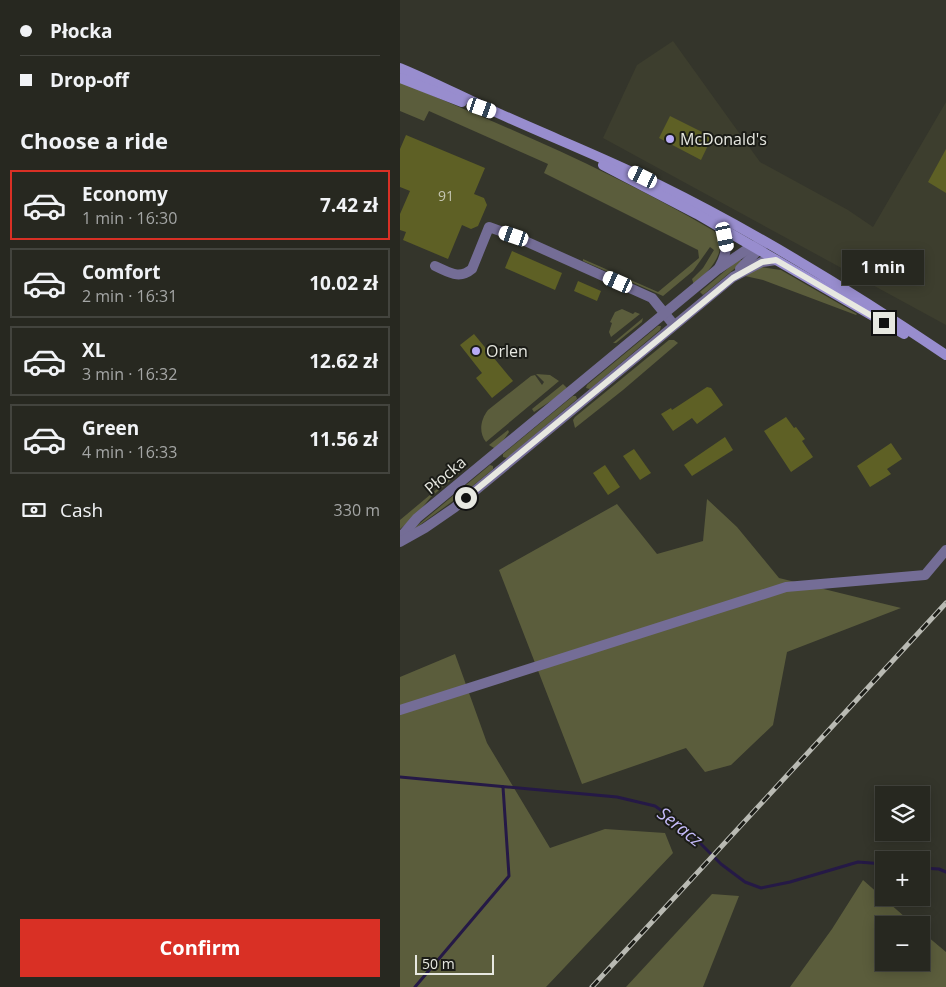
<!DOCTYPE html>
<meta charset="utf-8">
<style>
body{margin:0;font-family:"Open Sans",sans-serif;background:#2f3029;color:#f1f3f6;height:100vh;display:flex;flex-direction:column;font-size:19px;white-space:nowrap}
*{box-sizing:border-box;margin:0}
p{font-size:16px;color:#a4a6a5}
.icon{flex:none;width:28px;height:28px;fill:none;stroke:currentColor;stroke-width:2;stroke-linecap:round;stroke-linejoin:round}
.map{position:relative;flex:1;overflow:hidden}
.side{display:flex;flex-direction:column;background:#272820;width:400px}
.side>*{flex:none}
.banner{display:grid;align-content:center;height:110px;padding:0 20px;background:#272820}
.controls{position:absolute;left:475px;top:786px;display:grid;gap:10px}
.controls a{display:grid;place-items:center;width:55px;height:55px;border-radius:0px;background:#272820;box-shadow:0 2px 12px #0003,0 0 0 1px #43443e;font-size:25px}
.scale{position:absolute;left:15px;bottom:12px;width:79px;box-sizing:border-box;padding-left:5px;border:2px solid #e7e8e1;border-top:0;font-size:14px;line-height:18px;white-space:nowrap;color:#e7e8e1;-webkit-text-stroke:4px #1b1c17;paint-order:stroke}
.end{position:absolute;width:22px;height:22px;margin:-11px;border:6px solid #e7e8e1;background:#111;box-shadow:0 0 0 2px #111}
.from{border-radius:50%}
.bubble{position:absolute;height:35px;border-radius:0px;background:#272820;box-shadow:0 2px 12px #0003,0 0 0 1px #43443e;font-size:16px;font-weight:700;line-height:35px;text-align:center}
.car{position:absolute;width:15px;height:30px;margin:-15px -8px;border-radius:6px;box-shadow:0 0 4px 1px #0007;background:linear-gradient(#fff 24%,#345 0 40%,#fff 0 76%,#345 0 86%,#fff 0)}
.banner b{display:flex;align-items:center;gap:18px;height:48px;font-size:19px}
.banner b+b{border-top:1px solid #43443e}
.banner i{width:12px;height:12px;background:#f1f3f6}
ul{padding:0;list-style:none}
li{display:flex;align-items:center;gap:15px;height:70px;margin:0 10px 8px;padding:0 10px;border:2px solid #43443e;border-radius:0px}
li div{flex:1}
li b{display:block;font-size:19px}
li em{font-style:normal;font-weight:700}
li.on{border-color:#d93025}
li>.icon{width:45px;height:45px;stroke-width:1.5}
h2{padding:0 20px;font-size:22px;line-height:60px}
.pay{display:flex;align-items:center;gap:12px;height:55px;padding:0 20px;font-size:19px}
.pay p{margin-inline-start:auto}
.primary-button{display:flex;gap:10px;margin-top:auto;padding:10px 20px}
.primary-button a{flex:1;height:58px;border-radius:0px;background:#d93025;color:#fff;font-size:20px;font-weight:700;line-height:58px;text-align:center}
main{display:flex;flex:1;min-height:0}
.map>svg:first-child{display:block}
</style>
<main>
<section class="side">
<div class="banner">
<b><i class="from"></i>Płocka</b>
<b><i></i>Drop-off</b>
</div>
<h2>Choose a ride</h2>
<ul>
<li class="on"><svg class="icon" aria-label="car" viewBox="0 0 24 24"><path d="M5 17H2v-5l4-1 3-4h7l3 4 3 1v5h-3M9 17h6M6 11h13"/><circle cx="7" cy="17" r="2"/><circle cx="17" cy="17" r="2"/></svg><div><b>Economy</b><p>1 min · 16:30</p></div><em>7.42 zł</em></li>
<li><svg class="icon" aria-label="car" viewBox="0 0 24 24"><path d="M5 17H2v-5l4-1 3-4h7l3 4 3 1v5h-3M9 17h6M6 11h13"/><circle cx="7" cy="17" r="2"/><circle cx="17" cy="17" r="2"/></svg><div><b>Comfort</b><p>2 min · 16:31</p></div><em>10.02 zł</em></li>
<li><svg class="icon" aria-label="car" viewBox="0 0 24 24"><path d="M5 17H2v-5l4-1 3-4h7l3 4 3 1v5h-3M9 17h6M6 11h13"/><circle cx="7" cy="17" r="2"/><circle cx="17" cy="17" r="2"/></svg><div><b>XL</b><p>3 min · 16:32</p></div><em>12.62 zł</em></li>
<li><svg class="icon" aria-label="car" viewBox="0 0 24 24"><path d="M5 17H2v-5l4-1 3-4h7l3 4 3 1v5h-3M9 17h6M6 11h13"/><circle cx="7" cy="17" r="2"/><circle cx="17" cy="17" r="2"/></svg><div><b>Green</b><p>4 min · 16:33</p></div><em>11.56 zł</em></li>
</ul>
<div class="pay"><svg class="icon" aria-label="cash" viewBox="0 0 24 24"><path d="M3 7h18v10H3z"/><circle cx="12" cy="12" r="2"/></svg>Cash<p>330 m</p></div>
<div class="primary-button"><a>Confirm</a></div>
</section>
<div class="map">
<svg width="546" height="987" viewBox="0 0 546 987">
<rect width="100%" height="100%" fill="#34352b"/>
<path fill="#3d3e2e" d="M273,41L360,162L448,210L473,227L546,102V325L203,138L237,65Z"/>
<g fill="#5b5d3c">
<path d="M0,82C107,127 214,172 314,231C331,250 308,272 294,285L292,279L303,268L314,250L310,247L293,271L263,296L183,261V259L258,292L299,258L298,250L144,173L148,164L29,111L24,121L0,111Z"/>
<path d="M338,260H342L339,265L303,295L300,292Z"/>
<path d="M361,267L381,270L457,314L456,315L363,280L345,276L309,303L345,276Z"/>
<path d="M222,309L233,314L235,312L240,314L211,337L209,332L212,323L210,322L215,312Z"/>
<path d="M243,318L242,322L216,343H213Z"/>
<path d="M258,326H261L260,330L190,389L186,388L187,385Z"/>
<path d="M269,340H274L278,343L223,390L175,428L173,420L175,417Z"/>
<path d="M136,374L150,375L159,381L86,442C78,432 81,419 88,410L131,376L135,375L142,385L144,382Z"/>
<path d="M163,384L167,388L166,391L134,412L132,409Z"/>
<path d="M173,396H176L177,399L107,458L103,457V454Z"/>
<path d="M108,430L109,432L98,448H94L89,445Z"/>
<path d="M67,464L65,468L31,497L15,516L0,529V520Z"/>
<path d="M90,465L93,466V469L64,493L6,535Z"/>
<path d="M307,499L337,527L379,578L501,608L387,652L373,725L331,765L305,772L286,748L182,784L99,570L217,504L257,554L303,541Z"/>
<path d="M55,654L87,743L150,848L205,829L265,833L273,853L146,987H0V677Z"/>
<path d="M463,880L514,925H484V962H521V931L546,952V987H390L432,929Z"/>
<path d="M312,894L339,896L303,987H226Z"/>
</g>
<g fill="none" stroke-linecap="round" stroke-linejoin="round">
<g stroke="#251946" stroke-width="3">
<path d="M0,777L217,797L255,806L282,825L321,864L345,882L361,888L390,882L458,862L484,864"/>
<path d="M521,868L539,869L546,872"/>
<path d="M15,987L109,876L103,787"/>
</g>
</g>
<g fill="#5e6025">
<path d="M270,116L312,137L301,160L259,138Z"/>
<path d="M6,135L85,168L74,194L84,198L87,205L78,226L71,229L62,225L48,259L3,240L6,232L0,230V214L10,191L0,187V149Z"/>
<path d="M546,149V193L528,182Z"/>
<path d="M112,251L162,273L155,290L105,268Z"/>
<path d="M178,281L201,291L197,301L174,291Z"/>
<path d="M74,334L113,381L92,398L76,378L82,373L60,345Z"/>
<path d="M307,387L311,388L323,405L297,424L292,418L273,431L261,414L271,408L272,410Z"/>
<path d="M386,417L394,428L396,427L405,439L402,441L413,457L391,472L364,431Z"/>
<path d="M325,437L333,450L292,476L284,465Z"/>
<path d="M491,443L502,459L487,469L491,474L470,487L457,466Z"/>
<path d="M234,449L251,473L240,480L223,456Z"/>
<path d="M205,465L220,487L208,495L193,473Z"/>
</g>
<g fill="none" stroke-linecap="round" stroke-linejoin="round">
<g stroke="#746d96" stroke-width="10">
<path d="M35,266C49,272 59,280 72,269L89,227L114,236L252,298L274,325"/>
<path d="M0,710L386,587L525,575L546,550"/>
</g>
<g stroke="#746d96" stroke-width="10">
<path d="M319,268C328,252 328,243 319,227"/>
<path d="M340,269L363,245"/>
<path d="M0,538L17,518L318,269L352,246L360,244"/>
<path d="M0,542L25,528L54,508L333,277L362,262L376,260"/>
</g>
<g stroke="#988dce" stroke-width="10">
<path d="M0,68C34,82 66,99 100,114C153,138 207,159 259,185C359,234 454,293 546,355"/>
<path d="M0,78L62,102"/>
<path d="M203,165L297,214L504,334"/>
</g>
<g stroke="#b9bab3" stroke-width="5">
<path id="rail" d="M192,987L546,603"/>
</g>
<use href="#rail" stroke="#1b1c17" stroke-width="3" stroke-dasharray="9" stroke-linecap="butt"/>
</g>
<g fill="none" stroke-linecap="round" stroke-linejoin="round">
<path stroke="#e7e8e1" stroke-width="6" d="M66,498L333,278L362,262L376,260L484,323"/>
</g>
<g fill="#b8abf7" stroke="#1b1c17" stroke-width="2">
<circle cx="270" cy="139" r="5"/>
<circle cx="76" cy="351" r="5"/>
</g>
<g text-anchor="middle" stroke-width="4" stroke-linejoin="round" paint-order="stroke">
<g font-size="14" fill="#c5c6b2">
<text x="46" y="201">91</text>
</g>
<g font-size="16" fill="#e7e8e1" stroke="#1b1c17" text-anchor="start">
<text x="280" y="145">McDonald's</text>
<text x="86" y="357">Orlen</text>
</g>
<g font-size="16" fill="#e7e8e1" stroke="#1b1c17">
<text transform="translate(45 475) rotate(-40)" y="6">Płocka</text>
</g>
<g font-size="18" font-style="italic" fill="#c5bbfa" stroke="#1b1c17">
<text transform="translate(280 827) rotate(38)" y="6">Seracz</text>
</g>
</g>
</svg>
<div class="controls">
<a><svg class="icon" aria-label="layers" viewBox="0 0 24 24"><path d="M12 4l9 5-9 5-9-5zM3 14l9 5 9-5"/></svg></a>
<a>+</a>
<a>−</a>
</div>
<div class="scale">50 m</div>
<i class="end from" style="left:66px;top:498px"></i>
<i class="end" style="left:484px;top:323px"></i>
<div class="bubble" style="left:442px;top:250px;width:82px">1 min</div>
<i class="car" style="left:82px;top:108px;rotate:109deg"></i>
<i class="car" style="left:243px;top:177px;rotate:296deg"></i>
<i class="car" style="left:114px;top:236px;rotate:289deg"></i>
<i class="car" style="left:325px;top:237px;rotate:168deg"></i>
<i class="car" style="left:218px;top:282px;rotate:294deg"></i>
</div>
</main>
